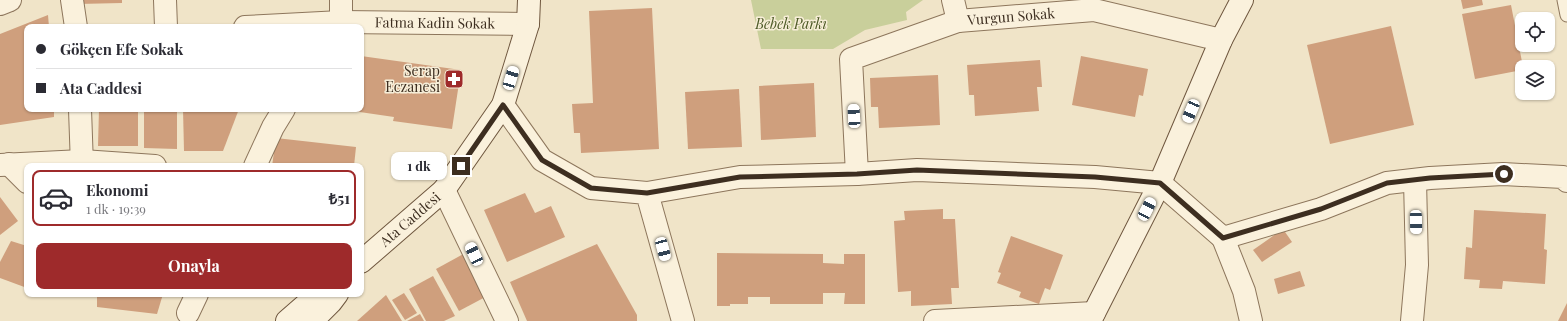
<!DOCTYPE html>
<html lang="tr">
<meta charset="utf-8">
<style>
body{margin:0;font-family:"Playfair Display",serif;background:#f2f2f3;color:#2b2b33;height:100vh;display:flex;flex-direction:column;font-size:15px;white-space:nowrap}
*{box-sizing:border-box;margin:0}
p{font-size:13px;color:#7c7c81}
.icon{flex:none;width:22px;height:22px;fill:none;stroke:currentColor;stroke-width:2;stroke-linecap:round;stroke-linejoin:round}
.map{position:relative;flex:1;overflow:hidden}
.drawer{position:absolute;left:24px;top:163px;width:340px;height:134px;display:flex;flex-direction:column;background:#fff;border-radius:8px;box-shadow:0 1px 3px #0004}
.drawer>*{flex:none}
.top-card{position:absolute;left:24px;top:24px;width:340px;height:88px;border-radius:8px;box-shadow:0 1px 3px #0004;display:grid;align-content:center;height:88px;padding:0 12px;background:#fff}
.fabs{position:absolute;left:1515px;top:12px;display:grid;gap:8px}
.fabs a{display:grid;place-items:center;width:40px;height:40px;border-radius:8px;background:#fff;box-shadow:0 1px 3px #0004;font-size:20px}
.end{position:absolute;width:18px;height:18px;margin:-9px;border:5px solid #3d2e20;background:#fff;box-shadow:0 0 0 2px #fff}
.from{border-radius:50%}
.bubble{position:absolute;height:28px;border-radius:8px;background:#fff;box-shadow:0 1px 3px #0004;font-size:13px;font-weight:700;line-height:28px;text-align:center}
.car{position:absolute;width:12px;height:24px;margin:-12px -6px;border-radius:5px;box-shadow:0 0 3px 1px #0007;background:linear-gradient(#fff 24%,#345 0 40%,#fff 0 76%,#345 0 86%,#fff 0)}
.top-card b{display:flex;align-items:center;gap:14px;height:38px;font-size:15px}
.top-card b+b{border-top:1px solid #e1e1e2}
.top-card i{width:10px;height:10px;background:#2b2b33}
ul{padding:7px 0 0;list-style:none}
li{display:flex;align-items:center;gap:12px;height:56px;margin:0 8px 6px;padding:0 4px;border:2px solid #e1e1e2;border-radius:8px}
li div{flex:1}
li b{display:block;font-size:15px}
li em{font-style:normal;font-weight:700}
li.on{border-color:#9e2a2b}
li>.icon{width:36px;height:36px;stroke-width:1.5}
.button{display:flex;gap:8px;margin-top:auto;padding:8px 12px}
.button a{flex:1;height:46px;border-radius:8px;background:#9e2a2b;color:#fff;font-size:16px;font-weight:700;line-height:46px;text-align:center}
.map>svg:first-child{display:block}
</style>
<div class="map">
<svg width="1567" height="321" viewBox="0 0 1567 321">
<rect width="100%" height="100%" fill="#f0e4c8"/>
<path fill="#c9cf9b" d="M751,0H923L906,12L907,20L865,30L833,49H761Z"/>
<g fill="#cf9f7d">
<path d="M78,0H122V3L78,4Z"/>
<path d="M1461,0H1482L1483,5L1463,9Z"/>
<path d="M1511,5L1523,67H1522V70L1475,79L1462,14Z"/>
<path d="M652,8L659,149L581,153L580,133H574L572,104L593,103L589,11Z"/>
<path d="M48,15L49,27H27V109H54V117L0,125V34Z"/>
<path d="M1391,26L1414,125L1330,144L1307,45Z"/>
<path d="M361,56L461,70L452,129L393,121L394,117L346,110L347,109H361Z"/>
<path d="M1081,56L1148,69L1143,96L1139,95L1135,117L1072,105Z"/>
<path d="M1040,60L1042,87H1037L1039,111L975,116L974,95H969L967,65Z"/>
<path d="M938,75L940,125L879,128L878,107H871L870,78Z"/>
<path d="M814,83L816,137L761,140L759,86Z"/>
<path d="M739,89L742,147L688,149L685,92Z"/>
<path d="M99,109H138V146H98Z"/>
<path d="M144,109H177V149L144,148Z"/>
<path d="M183,109H239L223,151H184Z"/>
<path d="M276,138L356,147L354,166H272Z"/>
<path d="M525,193L535,213L551,206L565,237L507,262L484,210Z"/>
<path d="M0,197L18,221L0,235Z"/>
<path d="M943,209V219H955L959,288H951L952,304L911,306V291L898,292L894,221L905,220L904,211Z"/>
<path d="M1474,210L1546,214L1544,249L1547,250L1545,284L1503,281L1502,289L1479,288L1480,280L1464,279L1466,247L1472,248Z"/>
<path d="M1283,229L1292,242L1262,262L1253,250Z"/>
<path d="M1011,236L1063,255L1050,290L1045,288L1039,304L1019,297L1021,292L997,283L1001,273L998,272Z"/>
<path d="M11,241L27,246V288L0,278V262Z"/>
<path d="M597,244L637,315V321H527L510,282Z"/>
<path d="M467,252L491,294L459,311L436,269Z"/>
<path d="M717,253L823,254V263L844,264V254H865V304H844L845,293H823V304H770V297H748V304H730V306H717Z"/>
<path d="M1300,271L1305,286L1278,294L1274,279Z"/>
<path d="M433,276L455,316L444,321H426L409,289Z"/>
<path d="M404,293L417,313L405,320L392,300Z"/>
<path d="M97,294H163L157,314L97,307Z"/>
<path d="M386,295L402,321H357Z"/>
<path d="M1567,303V321H1558Z"/>
<path d="M420,314L424,321H407Z"/>
</g>
<g fill="none" stroke-linecap="round" stroke-linejoin="round">
<g stroke="#8d765c" stroke-width="15">
<path id="lane" d="M1564,0L1567,15"/>
</g>
<g stroke="#8d765c" stroke-width="24">
<g id="street">
<path d="M72,0L76,27"/>
<path d="M165,0L166,27"/>
<path d="M953,0L958,21"/>
<path d="M0,4L10,0"/>
<path id="s1" d="M245,27L341,22L528,24"/>
<path d="M338,27L341,22V0"/>
<path d="M503,105L542,160L591,188L647,193L683,321"/>
<path d="M80,109L82,166"/>
<path d="M9,164L27,182"/>
<path d="M0,165L82,161L155,166"/>
<path d="M255,166L273,127L284,109"/>
<path id="s2" d="M857,174L851,59L958,21L1094,10L1221,40"/>
<path d="M444,190L507,321"/>
<path d="M647,193L740,177L857,174L917,170L1095,177L1160,183L1223,238L1321,209L1387,183L1430,178L1503,174L1563,177L1567,181"/>
<path d="M1223,238L1244,291L1251,321"/>
<path d="M188,313L197,294"/>
<path d="M935,321L1094,313"/>
<path d="M1412,321L1417,265L1415,180"/>
</g>
</g>
<g stroke="#6f573f" stroke-width="24">
<g id="secondary">
<path id="s3" d="M361,262L444,190L503,105L528,24L529,0"/>
<path d="M287,321L318,294"/>
<path d="M312,321L331,302L337,294"/>
<path d="M1090,321L1160,183L1221,40L1242,0"/>
</g>
</g>
<use href="#lane" stroke="#faf1dc" stroke-width="13"/>
<use href="#street" stroke="#faf1dc" stroke-width="22"/>
<use href="#secondary" stroke="#faf1dc" stroke-width="22"/>
</g>
<g fill="none" stroke-linecap="round" stroke-linejoin="round">
<path stroke="#3d2e20" stroke-width="5" d="M461,166L503,105L542,160L591,188L647,193L740,177L857,174L917,170L1095,177L1160,183L1223,238L1321,209L1387,183L1430,178L1504,174"/>
</g>
<defs>
<g id="pharmacy-square" transform="scale(1)"><rect x="-9" y="-9" width="18" height="18" rx="4" fill="#9e2a2b" stroke="#f7eed8"/><path d="M-2-6h4v4h4v4h-4v4h-4v-4h-4v-4h4Z" fill="#fff"/></g>
</defs>
<g fill-rule="evenodd">
<use href="#pharmacy-square" x="454" y="79"/>
</g>
<g text-anchor="middle" stroke-width="3" stroke-linejoin="round" paint-order="stroke">
<g font-size="14" fill="#3d2e20" stroke="#f7eed8">
<text dy="5" stroke="none"><textPath href="#s2" startOffset="282">Vurgun Sokak</textPath></text>
<text dy="5" stroke="none"><textPath href="#s1" startOffset="190">Fatma Kadin Sokak</textPath></text>
<text dy="5" stroke="none"><textPath href="#s3" startOffset="65">Ata Caddesi</textPath></text>
</g>
<g font-size="14" font-style="italic" fill="#4d5a26" stroke="#f7eed8">
<text x="791" y="29">Bebek Parkı</text>
</g>
<g font-size="14" fill="#3d2e20" stroke="#f7eed8" text-anchor="end">
<text x="440" y="76">Serap<tspan x="440" dy="16">Eczanesi</tspan></text>
</g>
</g>
</svg>
<div class="fabs">
<a><svg class="icon" aria-label="locate" viewBox="0 0 24 24"><circle cx="12" cy="12" r="6"/><path d="M12 2v4M12 18v4M2 12h4M18 12h4"/></svg></a>
<a><svg class="icon" aria-label="layers" viewBox="0 0 24 24"><path d="M12 4l9 5-9 5-9-5zM3 14l9 5 9-5"/></svg></a>
</div>
<i class="end from" style="left:1504px;top:174px"></i>
<i class="end" style="left:461px;top:166px"></i>
<div class="bubble" style="left:391px;top:152px;width:56px">1 dk</div>
<i class="car" style="left:511px;top:78px;rotate:17deg"></i>
<i class="car" style="left:1191px;top:111px;rotate:203deg"></i>
<i class="car" style="left:854px;top:116px;rotate:357deg"></i>
<i class="car" style="left:1147px;top:209px;rotate:27deg"></i>
<i class="car" style="left:1416px;top:222px;rotate:179deg"></i>
<i class="car" style="left:663px;top:249px;rotate:165deg"></i>
<i class="car" style="left:474px;top:254px;rotate:335deg"></i>
<div class="top-card">
<b><i class="from"></i>Gökçen Efe Sokak</b>
<b><i></i>Ata Caddesi</b>
</div>
<section class="drawer">
<ul>
<li class="on"><svg class="icon" aria-label="car" viewBox="0 0 24 24"><path d="M5 17H2v-5l4-1 3-4h7l3 4 3 1v5h-3M9 17h6M6 11h13"/><circle cx="7" cy="17" r="2"/><circle cx="17" cy="17" r="2"/></svg><div><b>Ekonomi</b><p>1 dk · 19:39</p></div><em>₺51</em></li>
</ul>
<div class="button"><a>Onayla</a></div>
</section>
</div>
